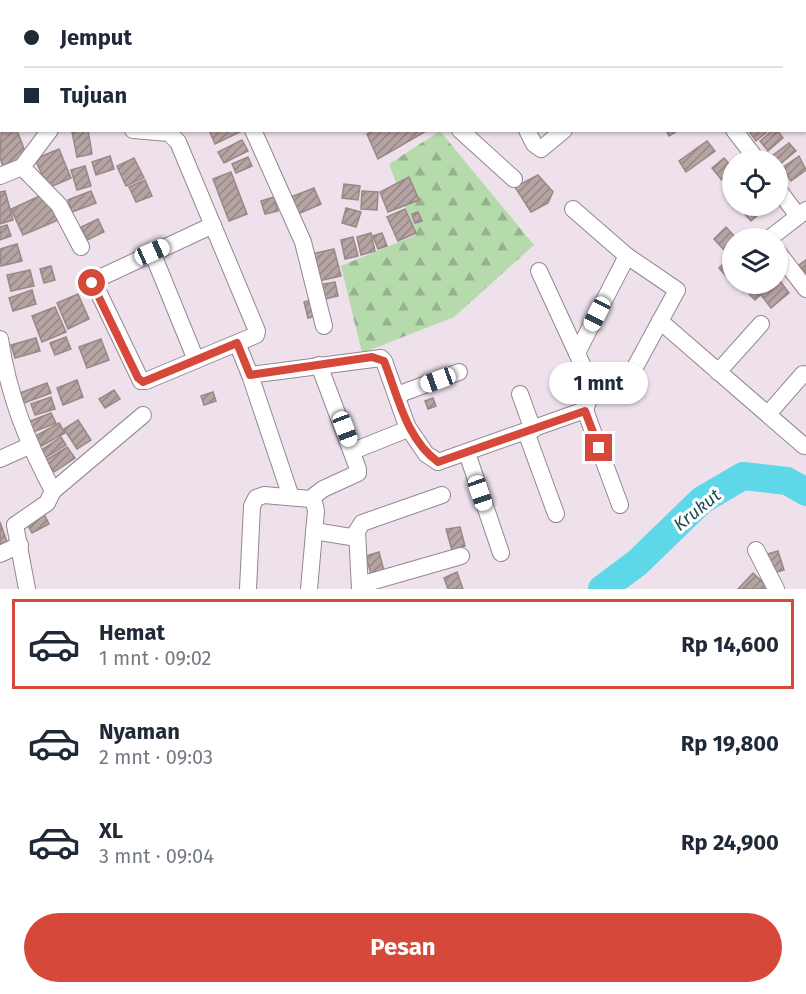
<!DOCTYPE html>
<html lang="id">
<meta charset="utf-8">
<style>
body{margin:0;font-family:"Fira Sans",sans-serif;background:#f6f6f7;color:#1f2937;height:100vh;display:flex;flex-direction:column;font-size:22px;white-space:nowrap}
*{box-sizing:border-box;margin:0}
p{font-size:20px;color:#747a83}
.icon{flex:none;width:33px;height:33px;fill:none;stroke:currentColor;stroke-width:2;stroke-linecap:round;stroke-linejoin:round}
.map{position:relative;height:589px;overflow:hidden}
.drawer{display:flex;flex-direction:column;background:#fff;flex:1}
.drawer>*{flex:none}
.banner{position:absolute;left:0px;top:0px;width:807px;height:132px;box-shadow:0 2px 4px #0004;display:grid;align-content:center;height:132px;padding:0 24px;background:#fff}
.tools{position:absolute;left:722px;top:150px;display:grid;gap:12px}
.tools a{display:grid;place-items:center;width:66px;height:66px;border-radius:50%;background:#fff;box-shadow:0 2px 4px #0004;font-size:30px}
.end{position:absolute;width:27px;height:27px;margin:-14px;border:8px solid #d5483a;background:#fff;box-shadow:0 0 0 3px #fff}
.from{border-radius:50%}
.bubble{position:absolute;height:42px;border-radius:21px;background:#fff;box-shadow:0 2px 4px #0004;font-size:20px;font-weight:700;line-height:42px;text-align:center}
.car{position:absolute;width:18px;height:36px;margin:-18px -9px;border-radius:8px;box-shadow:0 0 4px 2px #0007;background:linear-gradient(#fff 24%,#345 0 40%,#fff 0 76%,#345 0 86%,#fff 0)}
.banner b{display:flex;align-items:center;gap:21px;height:57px;font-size:22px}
.banner b+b{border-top:2px solid #e0e1e3}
.banner i{width:15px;height:15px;background:#1f2937}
ul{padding:10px 0 0;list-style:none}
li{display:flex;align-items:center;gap:18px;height:90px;margin:0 12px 9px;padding:0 12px;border:3px solid transparent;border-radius:0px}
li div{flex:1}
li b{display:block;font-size:22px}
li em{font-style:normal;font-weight:700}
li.selected{border-color:#d5483a}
li>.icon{width:54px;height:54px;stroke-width:1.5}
.primary-button{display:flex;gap:12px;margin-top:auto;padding:12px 24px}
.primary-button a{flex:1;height:69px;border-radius:36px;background:#d5483a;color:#fff;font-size:24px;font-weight:700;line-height:69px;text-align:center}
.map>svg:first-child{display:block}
</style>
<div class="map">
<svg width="806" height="589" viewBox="0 0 806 589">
<defs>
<pattern id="forest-firs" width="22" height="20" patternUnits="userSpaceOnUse" patternTransform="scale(1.5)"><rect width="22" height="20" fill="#b5dbad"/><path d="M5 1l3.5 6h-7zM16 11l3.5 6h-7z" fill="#94b28e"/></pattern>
<pattern id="building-hatch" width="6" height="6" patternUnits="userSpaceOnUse" patternTransform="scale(1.5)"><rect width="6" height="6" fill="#b6a4a2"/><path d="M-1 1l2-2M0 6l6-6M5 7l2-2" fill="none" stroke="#958685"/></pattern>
</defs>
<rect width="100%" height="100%" fill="#eee1ec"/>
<path fill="url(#forest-firs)" d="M440,131L534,245L454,317L362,353L341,266L416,235L389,164Z"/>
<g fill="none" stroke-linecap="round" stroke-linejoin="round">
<path stroke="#5ed8e8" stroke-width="28" d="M602,589L637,563L702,500L743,476L787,481L806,492"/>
</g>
<g fill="url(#building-hatch)" stroke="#998886" stroke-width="1.5">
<rect x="370" y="0" width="25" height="2"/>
<path d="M409,0H440L441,2H410Z"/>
<path d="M495,0H520L521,1L495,2Z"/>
<path d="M2,67V103H0V68Z"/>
<path d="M2,112V130H17L27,157L3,166L0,158Z"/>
<path d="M88,130L92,154L77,157L72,132Z"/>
<path d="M209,130H239L240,132L215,144Z"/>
<path d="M375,130H428L378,159L367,134Z"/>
<path d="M666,130H679L669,136Z"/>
<path d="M748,130H769L756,141Z"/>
<path d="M773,130H777L783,138L768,151L760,141Z"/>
<path d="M242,140L248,151L224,163L218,152Z"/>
<path d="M707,141L715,151L686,172L679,161Z"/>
<path d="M789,143L796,151L779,165L772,156Z"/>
<path d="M59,149L71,178L48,188L35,159Z"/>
<path d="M110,156L114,169L96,175L92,162Z"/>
<path d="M799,156L806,170L791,181L782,168Z"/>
<path d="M248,157L252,166L236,173L232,164Z"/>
<path d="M134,158L144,178L126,186L117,166Z"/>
<path d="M724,158L732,167V178L725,184L712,168Z"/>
<path d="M85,166L91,186L77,190L71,170Z"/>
<path d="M231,172L247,214L229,221L213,179Z"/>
<path d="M538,175L553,192L548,203L531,212L515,187Z"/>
<path d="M409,177L419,200L388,212L380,192Z"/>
<path d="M145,180L152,196L136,202L129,187Z"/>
<path d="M344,184L360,186L358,200L342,198Z"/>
<path d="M314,188L321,204L298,214L291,197Z"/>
<path d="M5,191L13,220L0,224V192Z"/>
<path d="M91,191L96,203L72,212L68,200Z"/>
<path d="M362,191L378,192L377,210L361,209Z"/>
<path d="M46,193L58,220L23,235L11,209Z"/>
<path d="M274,197L278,211L265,214L261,201Z"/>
<path d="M738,206H761L765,209L751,221Z"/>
<path d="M346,208L361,212L356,227L342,223Z"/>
<path d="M405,209L416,233L398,241L387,217Z"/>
<path d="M418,212L422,221L415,223L412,214Z"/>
<path d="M98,219L104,232L87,240L81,227Z"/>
<path d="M7,225L11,236L0,240V227Z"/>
<path d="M726,227L736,238H732V242L724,250L714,239Z"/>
<path d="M371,233L375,251L361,255L357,237Z"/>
<path d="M382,233L387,246L378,249L373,236Z"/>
<path d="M353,237L358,256L345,259L341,240Z"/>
<path d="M17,244L22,261L1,266L0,249Z"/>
<path d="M334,249L341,276L314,282L307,255Z"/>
<path d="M727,260L732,270L726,276L719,268Z"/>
<path d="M806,260V273L799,265Z"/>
<path d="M51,266L55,280L44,283L40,269Z"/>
<path d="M30,270L34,286L11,291L7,275Z"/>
<path d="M780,281L789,293L771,308L761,295Z"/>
<path d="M335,282L338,296L321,300L317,285Z"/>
<path d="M735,284H747L750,286L744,292Z"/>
<path d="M755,284H775L759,296L752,286Z"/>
<path d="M751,289L759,296L755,300L748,293Z"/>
<path d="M32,290L36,304L13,311L9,298Z"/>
<path d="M78,294L89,319L68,329L57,303Z"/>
<path d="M315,299L319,315L308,318L304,302Z"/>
<path d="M55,307L66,332L42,342L32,316Z"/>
<path d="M66,337L71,349L55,355L50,343Z"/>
<path d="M36,338L40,351L15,358L11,345Z"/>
<path d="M101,339L109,360L87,368L79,347Z"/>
<path d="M77,380L83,397L63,405L57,388Z"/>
<path d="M47,383L51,393L24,403L20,393Z"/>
<path d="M114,390L120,399L105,408L99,399Z"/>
<path d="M213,392L216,401L204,405L201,396Z"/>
<path d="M51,397L55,409L35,415L31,404Z"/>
<path d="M433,398L436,406L428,409L425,401Z"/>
<path d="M51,413L56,423L33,432L28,422Z"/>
<path d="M78,420L91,440L77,449L64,429Z"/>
<path d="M59,423L65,433L38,448L32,438Z"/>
<path d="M61,437L66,445L45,458L40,451Z"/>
<path d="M67,447L75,458L54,472L46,460Z"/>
<path d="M42,510L49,524L32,533L25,520Z"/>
<path d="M0,522L7,542L0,544Z"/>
<path d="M460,527L465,546L452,550L446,529Z"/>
<path d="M778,551L784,570L770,574L764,555Z"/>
<path d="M379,552L384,571L371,574L366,556Z"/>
<path d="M457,572L463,589H448L444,578Z"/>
<path d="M753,573L770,589H738Z"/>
</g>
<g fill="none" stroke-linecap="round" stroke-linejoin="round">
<g stroke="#938791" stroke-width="18">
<g id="street">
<path d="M51,0L52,2"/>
<path d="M162,0L163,2"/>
<path d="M326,0L327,2"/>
<path d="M403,0V2"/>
<path d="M547,0V2"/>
<path d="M603,0L604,2"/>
<path d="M765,0L768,2"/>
<path d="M264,2L268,0"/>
<path d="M746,2L748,0"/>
<path d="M806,48V49"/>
<path d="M133,130L169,133L178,142L257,331L256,335L196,360L152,252"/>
<path d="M253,130L303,242L324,326"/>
<path d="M460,130L514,179"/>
<path d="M527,130L534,144L541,149L564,130"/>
<path d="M734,130L757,160"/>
<path d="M22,167L59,205L81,247"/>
<path d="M0,176L22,167L50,130"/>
<path d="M777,188L798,216"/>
<path d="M573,209L627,256L577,353"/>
<path d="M770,238L806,210"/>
<path d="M777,251L806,289"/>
<path d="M539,271L593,388L585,410"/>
<path d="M660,321L804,446"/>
<path d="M0,339C8,394 27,442 53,491L47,503L15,525L27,589"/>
<path d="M237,343L250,375L291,497"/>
<path d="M196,360L146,381H141L93,281L213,225"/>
<path d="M718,372L761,324"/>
<path d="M250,375L381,358L384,361L407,426L403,431L353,451"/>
<path d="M621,393L677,290L627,256"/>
<path d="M520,394L533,430"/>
<path d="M397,395L459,372"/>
<path d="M768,414L803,374"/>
<path d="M407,426L426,454L438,462L585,410L620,505"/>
<path d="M526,432L556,514"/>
<path d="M467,453L501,553"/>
<path d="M0,459L29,446"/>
<path d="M53,491L143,415"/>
<path d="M310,499L323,489L358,473V469L319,365"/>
<path d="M314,531L357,538"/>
<path d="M756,550L776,589"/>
<path d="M0,554L20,545"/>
<path d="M360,585L461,556"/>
<path d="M248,589L252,506L256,498L264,495L310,499L314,502L316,511L309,589"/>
<path d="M360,589L357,531L362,523L442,495"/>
</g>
</g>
<use href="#street" stroke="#fff" stroke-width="16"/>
</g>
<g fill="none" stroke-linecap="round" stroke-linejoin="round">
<path stroke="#d5483a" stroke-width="8" d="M92,283L138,378L143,382L237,343L250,375L372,357L384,361C398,396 406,439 438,462L585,411L599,448"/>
</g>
<g text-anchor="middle" stroke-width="6" stroke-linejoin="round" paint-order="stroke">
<g font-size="18" font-style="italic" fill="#1a4f56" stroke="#fff">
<text transform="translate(697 510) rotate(-39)" y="6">Krukut</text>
</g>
</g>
</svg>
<div class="tools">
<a><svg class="icon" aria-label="locate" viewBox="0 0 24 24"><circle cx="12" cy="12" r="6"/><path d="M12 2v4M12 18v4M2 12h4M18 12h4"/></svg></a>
<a><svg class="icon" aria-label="layers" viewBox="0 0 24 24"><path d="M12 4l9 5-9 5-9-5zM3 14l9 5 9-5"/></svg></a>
</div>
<i class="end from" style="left:92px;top:283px"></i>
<i class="end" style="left:599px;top:448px"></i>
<div class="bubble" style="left:549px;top:362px;width:99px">1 mnt</div>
<i class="car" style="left:152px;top:252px;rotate:66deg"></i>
<i class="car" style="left:597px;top:314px;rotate:207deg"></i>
<i class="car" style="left:438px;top:380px;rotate:250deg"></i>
<i class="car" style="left:345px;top:429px;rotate:159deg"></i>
<i class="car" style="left:480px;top:493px;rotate:161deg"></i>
<div class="banner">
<b><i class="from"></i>Jemput</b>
<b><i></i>Tujuan</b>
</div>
</div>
<section class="drawer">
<ul>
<li class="selected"><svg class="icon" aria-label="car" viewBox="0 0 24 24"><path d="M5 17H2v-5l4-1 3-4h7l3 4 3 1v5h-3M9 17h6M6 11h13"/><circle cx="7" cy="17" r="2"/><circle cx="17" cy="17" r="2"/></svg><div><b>Hemat</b><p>1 mnt · 09:02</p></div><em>Rp 14,600</em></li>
<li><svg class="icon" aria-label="car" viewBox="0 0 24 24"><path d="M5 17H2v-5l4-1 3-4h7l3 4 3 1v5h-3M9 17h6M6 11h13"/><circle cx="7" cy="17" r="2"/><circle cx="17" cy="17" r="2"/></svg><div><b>Nyaman</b><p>2 mnt · 09:03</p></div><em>Rp 19,800</em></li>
<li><svg class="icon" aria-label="car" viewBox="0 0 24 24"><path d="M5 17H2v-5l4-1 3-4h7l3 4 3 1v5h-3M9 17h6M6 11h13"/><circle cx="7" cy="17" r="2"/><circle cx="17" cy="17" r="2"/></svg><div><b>XL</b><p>3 mnt · 09:04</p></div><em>Rp 24,900</em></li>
</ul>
<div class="primary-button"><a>Pesan</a></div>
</section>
